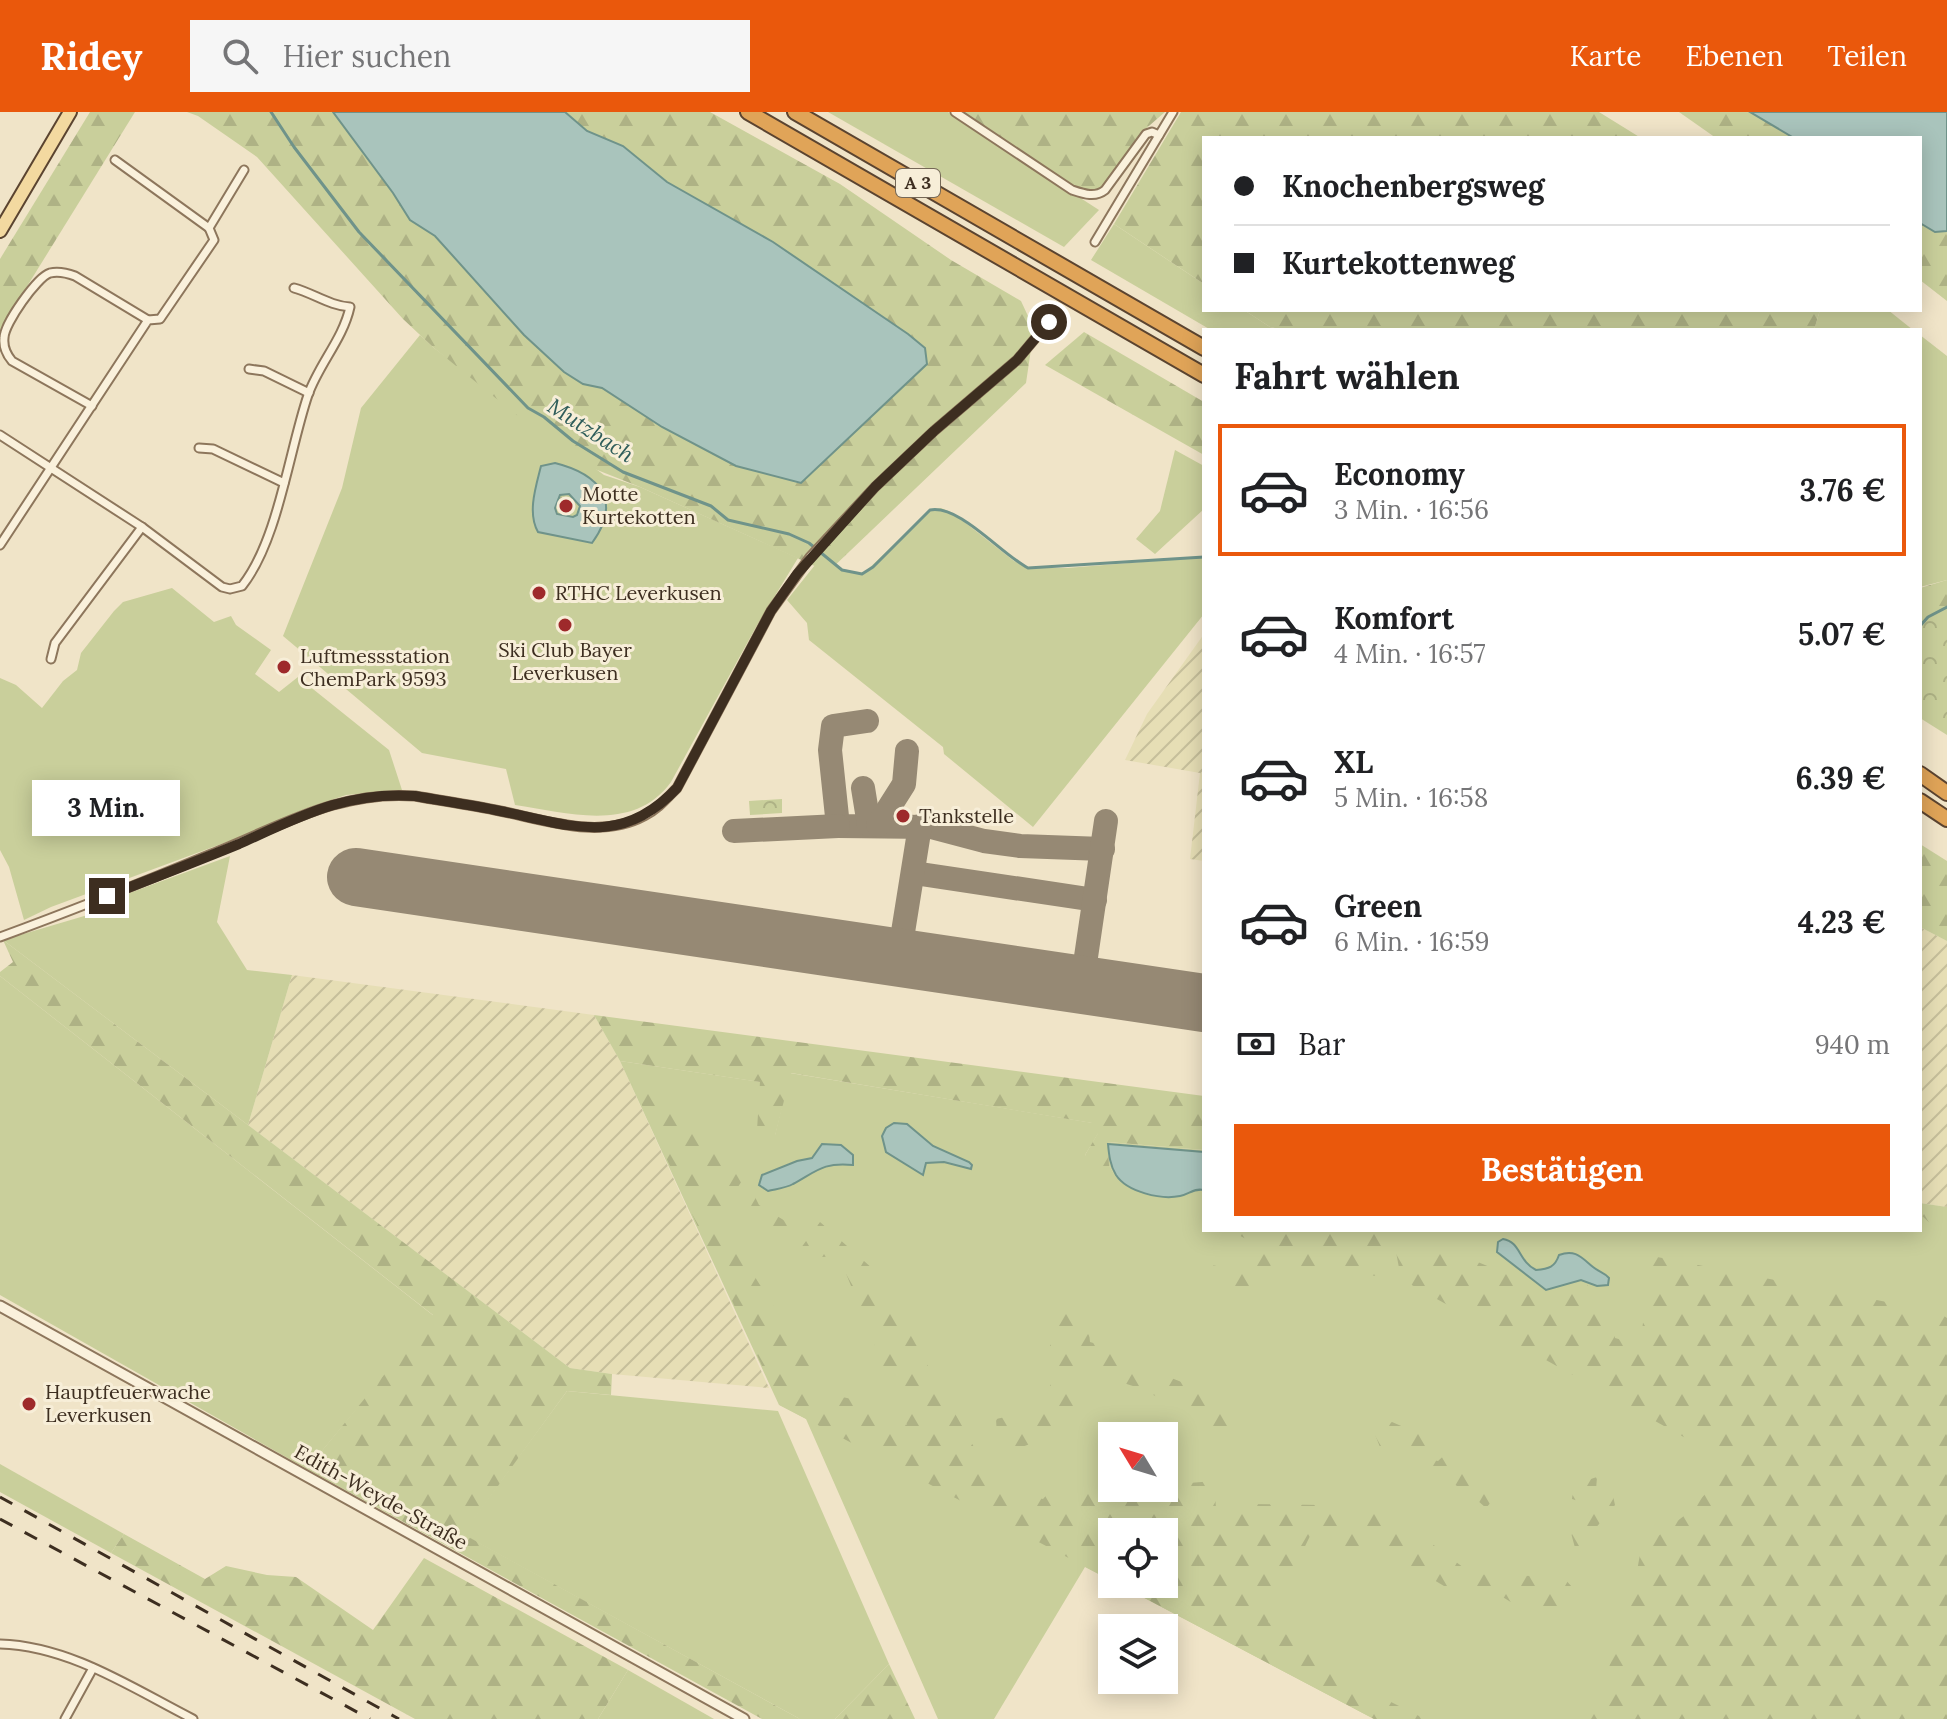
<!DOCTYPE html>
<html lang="de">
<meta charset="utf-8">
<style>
body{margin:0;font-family:Lora,serif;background:#f6f6f6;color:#202124;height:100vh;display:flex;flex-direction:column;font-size:30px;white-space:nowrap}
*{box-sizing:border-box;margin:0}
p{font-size:26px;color:#757577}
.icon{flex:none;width:44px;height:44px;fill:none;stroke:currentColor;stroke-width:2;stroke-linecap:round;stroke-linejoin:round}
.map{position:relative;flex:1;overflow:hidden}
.side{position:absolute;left:1202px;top:216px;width:720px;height:904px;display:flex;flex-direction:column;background:#fff;border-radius:0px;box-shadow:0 4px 20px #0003}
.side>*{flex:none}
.banner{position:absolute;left:1202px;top:24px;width:720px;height:176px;border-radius:0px;box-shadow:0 4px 20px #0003;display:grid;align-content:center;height:176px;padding:0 32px;background:#fff}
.needle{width:52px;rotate:308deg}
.controls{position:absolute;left:1098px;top:1310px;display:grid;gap:16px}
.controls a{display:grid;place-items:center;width:80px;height:80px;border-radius:0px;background:#fff;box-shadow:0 4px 20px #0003;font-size:40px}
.end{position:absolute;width:36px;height:36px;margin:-18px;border:10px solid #3d2e20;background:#fff;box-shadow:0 0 0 4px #fff}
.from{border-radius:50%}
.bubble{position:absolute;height:56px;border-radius:0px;background:#fff;box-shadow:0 4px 20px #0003;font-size:26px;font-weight:800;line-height:56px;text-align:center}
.banner b{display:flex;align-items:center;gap:28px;height:76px;font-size:30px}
.banner b+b{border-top:2px solid #e0e0e0}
.banner i{width:20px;height:20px;background:#202124}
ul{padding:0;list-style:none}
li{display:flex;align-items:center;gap:24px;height:132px;margin:0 16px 12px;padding:0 16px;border:4px solid transparent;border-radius:0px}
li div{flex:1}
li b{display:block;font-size:30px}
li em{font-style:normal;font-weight:800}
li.current{border-color:#ea580c}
li>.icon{width:72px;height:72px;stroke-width:1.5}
h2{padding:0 32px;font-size:36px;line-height:96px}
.pay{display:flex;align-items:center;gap:20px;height:88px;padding:0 32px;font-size:30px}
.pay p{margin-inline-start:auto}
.button{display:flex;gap:16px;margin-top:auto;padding:16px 32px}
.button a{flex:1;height:92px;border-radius:0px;background:#ea580c;color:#fff;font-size:32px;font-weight:800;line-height:92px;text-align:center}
header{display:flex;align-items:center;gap:48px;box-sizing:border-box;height:112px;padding:0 40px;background:#ea580c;color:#fff}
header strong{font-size:38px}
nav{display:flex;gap:44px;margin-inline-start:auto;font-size:28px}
.search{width:560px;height:72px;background:#f6f6f6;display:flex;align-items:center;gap:20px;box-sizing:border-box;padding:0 28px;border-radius:0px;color:#757577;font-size:30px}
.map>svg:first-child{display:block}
</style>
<header>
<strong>Ridey</strong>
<div class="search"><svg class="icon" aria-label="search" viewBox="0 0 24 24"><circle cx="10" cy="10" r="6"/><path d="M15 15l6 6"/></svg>Hier suchen</div>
<nav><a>Karte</a><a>Ebenen</a><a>Teilen</a></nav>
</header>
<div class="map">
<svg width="1947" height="1607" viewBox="0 0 1947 1607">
<defs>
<pattern id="farmland-furrows" width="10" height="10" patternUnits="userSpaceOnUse" patternTransform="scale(2)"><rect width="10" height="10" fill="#e6deb5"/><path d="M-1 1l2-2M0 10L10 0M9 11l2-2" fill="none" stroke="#c6bf9b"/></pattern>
<pattern id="forest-firs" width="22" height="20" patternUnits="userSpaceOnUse" patternTransform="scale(2)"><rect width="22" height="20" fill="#c9cf9b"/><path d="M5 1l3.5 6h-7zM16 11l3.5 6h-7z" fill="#aeb285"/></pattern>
<pattern id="park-crowns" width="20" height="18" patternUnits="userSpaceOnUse" patternTransform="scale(2)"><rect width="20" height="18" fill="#c9cf9b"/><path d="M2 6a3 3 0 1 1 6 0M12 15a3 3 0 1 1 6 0" fill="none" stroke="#aeb285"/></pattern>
</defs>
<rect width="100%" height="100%" fill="#f0e4c8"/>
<g fill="url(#farmland-furrows)">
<path d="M1204,522V749L1190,747L1200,661L1125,648L1147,602Z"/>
<path d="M1920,815L1947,829V1095L1920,1091Z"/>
<path d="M292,863L594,903L620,949L769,1276L612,1262L570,1256L248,1013Z"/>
</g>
<g fill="#c9cf9b" fill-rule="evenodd">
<path d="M828,0H948L1099,98L1064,135Z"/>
<path d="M1114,112L1204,172V198H1244L1270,215L1284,218H1211L1091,148Z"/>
<path d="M1820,198H1888L1913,218H1814Z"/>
<path d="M420,223L434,236L604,363L640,375L798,446L756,515L671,670C634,721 568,701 515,693L506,657L422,641L283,524L342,376L361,296Z"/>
<path d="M1920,223L1947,244V468L1920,475Z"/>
<path d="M1175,338L1204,354V397L1155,442L1136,427L1160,399Z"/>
<path d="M941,396L953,401L1014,449L1028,456H1067L1204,445V502L1033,715L944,642L943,635L809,528L807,511L787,488L823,443L842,458L863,462L930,398Z"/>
<path d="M172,476L214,510L231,504L236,513L271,538L255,562L279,580L298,565L389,638L402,678L346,683L302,698L232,728L51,795L24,808L9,755L0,738V566L16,573L42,596L63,569L77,558L81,541L114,499L123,490Z"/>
<path d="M230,744L217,810L247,858L292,863L248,1013L3,828L91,802L105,790Z"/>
<path d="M0,864L434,1204L307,1357L0,1183Z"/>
<path d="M620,949L761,970L758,1017L775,1023L790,961L1093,1011L1099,1020L1085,1043L1116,1066L1109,1053L1107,1030L1204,1038V1118H1920V1091L1947,1095V1607H1374L1118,1472H1164V1420H1112V1469L1085,1455L994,1607H938L806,1307L779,1293ZM1112,1324H1164V1376H1112Z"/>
<path d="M567,1279L778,1299L889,1552L835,1607H800L462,1422Z"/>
<path d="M0,1352L124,1422L111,1441L0,1380Z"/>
<path d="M628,1558L714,1607H598Z"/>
</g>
<g fill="url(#forest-firs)">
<path d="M90,0H135L0,218V147Z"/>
<path d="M187,0H333L393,81L410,108L435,124L524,223L564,260L583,272L602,276L662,315L801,371L863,311L834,172L773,130L667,70L623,34L587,19L565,0H710L840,72L951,148L1021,189L1034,217L1026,271L828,460L640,375L572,348L434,236L403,207L257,45L198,4Z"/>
<path d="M962,0H1165L1142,20L1106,71L1096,79L1087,80L1073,75Z"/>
<path d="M1181,0H1599L1641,26H1204V172L1114,112Z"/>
<path d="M1679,0H1750L1794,26H1716Z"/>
<path d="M1920,111L1935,120L1947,119V189L1920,168Z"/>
<path d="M1244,198H1820L1814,218H1284L1270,215Z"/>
<path d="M1084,220L1204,290V343L1045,253Z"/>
<circle cx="568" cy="394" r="12"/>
<path d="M1947,468V603L1920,592V476Z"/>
<path d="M1920,732L1947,749V829L1920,815Z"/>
<path d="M3,828L570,1256L612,1262L611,1283L567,1279L463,1422L800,1607H762L307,1357L433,1203L0,864V860L13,850Z"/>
<path d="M594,903L1204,984V1038L1108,1030L1109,1053L1117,1067L1096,1059L1085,1043L1098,1021L1092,1011L791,961L775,1024L757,1018L760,970L620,949Z"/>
<path d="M623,952L663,957L661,972L683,1000L699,1011L706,1025L743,1050L747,1061L736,1078L755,1085L759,1093L790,1112L788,1119L776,1124L764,1119L746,1100L719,1097C740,1147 772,1190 800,1236L808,1241L814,1263L802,1277L857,1288L907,1313L839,1144L822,1145L798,1140L820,1110L873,1157L983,1351L1007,1378L1043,1387L1052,1377L1071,1381L1164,1376V1373L1214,1369L1216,1396L1243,1392L1322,1393L1350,1410L1378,1391L1472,1462L1563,1465L1582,1486L1558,1499L1514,1492L1501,1484L1449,1477L1382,1437L1359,1441L1311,1422L1268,1510L1375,1582L1425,1607H1374L1118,1472H1164V1420H1112V1469L780,1293Z"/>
<path d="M1920,1092L1947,1096V1117L1933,1114L1920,1102Z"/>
<path d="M1229,1118H1385L1376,1164L1295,1154L1277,1146L1253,1175L1243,1180L1219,1170L1183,1149L1192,1142L1201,1151L1242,1159L1267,1134L1248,1128Z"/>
<path d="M1395,1134L1466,1145L1549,1180L1583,1171L1606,1184L1615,1226L1640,1233L1652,1144L1938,1200L1947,1206V1607H1590L1630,1497L1641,1437L1689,1400L1732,1352L1401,1167Z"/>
<path d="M1067,1194L1088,1211L1090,1230L1107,1235L1122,1251L1146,1256L1217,1284L1214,1301L1242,1296L1248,1302L1237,1318L1200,1321L1190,1300L1136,1275L1080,1257C1076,1264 1072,1274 1073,1282C1074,1298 1082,1306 1067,1318L1003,1342L997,1324L996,1307L1033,1299L1051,1290L1049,1251L1042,1246L1041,1240L1050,1234L1053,1196Z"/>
<path d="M1392,1310L1429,1326V1347L1438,1349L1450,1338L1479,1377L1492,1389L1486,1396C1461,1372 1440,1363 1405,1359V1338L1380,1335L1374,1320Z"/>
<path d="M1597,1365L1596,1378L1613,1384L1615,1393L1594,1418L1577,1443L1568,1410L1580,1408L1585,1391L1572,1387C1574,1372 1584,1369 1597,1365Z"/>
<path d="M124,1422L205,1467L226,1454L267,1463L296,1465L373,1518L424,1446L628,1558L598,1607H415L111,1441Z"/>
<path d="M889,1552L915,1607H835Z"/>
</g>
<g fill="url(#park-crowns)">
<path d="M1947,496V623L1920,606V503Z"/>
<path d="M782,687V701L750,703L749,689Z"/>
</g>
<g fill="#a9c4bc" stroke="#6f938a" stroke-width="2" fill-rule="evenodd">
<path d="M333,0H565L587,19L623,34L667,70L773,130L908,222L925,236L927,252L801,371L736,354L662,315L602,276L583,272L564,260L524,223L435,124L410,108L393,81Z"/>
<path d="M1750,0H1947V119L1935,120L1920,111V26H1794Z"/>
<path d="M555,351C599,362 623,389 592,431L538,420C527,401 536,374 541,354ZM569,382L580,394L577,403L573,405L557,402L555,396L560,383Z"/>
<path d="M894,1011L907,1012L933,1034L969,1050L972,1053L971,1057L944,1050L926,1051L923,1063L886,1040L882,1024L886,1016Z"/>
<path d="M822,1032L841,1033L853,1043V1053C823,1050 817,1059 793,1072C786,1076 776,1077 768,1079L759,1073L762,1063L797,1049L812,1046Z"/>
<path d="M1108,1032L1204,1040V1078C1193,1076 1190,1082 1180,1084C1161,1088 1127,1080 1116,1063C1110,1053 1109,1043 1108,1032Z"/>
<path d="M1503,1127C1521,1130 1518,1149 1536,1158C1549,1157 1555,1155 1559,1143C1575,1137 1581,1145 1593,1155C1599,1160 1604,1160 1609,1166L1608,1173L1597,1174L1581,1168L1546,1178L1497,1140L1498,1130Z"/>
</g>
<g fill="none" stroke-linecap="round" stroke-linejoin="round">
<g stroke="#6f938a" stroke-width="3">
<path d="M271,0L294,35L359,120L528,296L544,305L573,329L623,360L711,394L728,408L789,422L809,431L842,458L862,462L873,455L930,398C959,392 1001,442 1028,456L1204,445"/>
<path d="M1920,514L1928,505L1947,495"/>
</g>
<g stroke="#968974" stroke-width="24">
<path d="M867,609L833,614L830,638L838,714L931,715L984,729L1020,734L1103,737"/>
<path d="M863,676L869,713"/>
<path d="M878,713L904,672L907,639"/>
<path d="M734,719L838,714"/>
<path d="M914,761L1095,788"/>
<path d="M899,845L920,714"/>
<path d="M1082,872L1106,709"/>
</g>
<path stroke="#968974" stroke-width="58" d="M356,765L1204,891"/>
<g stroke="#8d765c" stroke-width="11">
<g id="minor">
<path d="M955,0L1072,78C1084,82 1095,86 1105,78L1146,22L1152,20L1159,23"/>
<path d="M115,48L209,116"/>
<path d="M1095,130L1173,0"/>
<path d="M249,257L264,259L309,281"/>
<path d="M92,294L12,249C7,243 3,235 4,226C4,212 37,165 50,161C58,159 67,161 75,164L148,208"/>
<path d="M0,323L142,415L222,475L230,477L242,474C278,429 289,339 308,283C319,252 343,227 350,195C330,194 313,181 294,176"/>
<path d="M199,336L213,337L284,371"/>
<path d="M0,433L148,208L160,207L214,128L209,116L244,58"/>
<path d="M51,547L55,531L142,415"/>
<path d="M0,825C71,799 141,771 211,742C280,715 338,678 415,684C443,689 472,693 500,699C545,708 600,728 644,704C657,698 667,686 677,676L771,499L810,445L875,375L934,319L1017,248L1049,210"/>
<path d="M0,1532C70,1534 132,1576 193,1607"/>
<path d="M65,1607L93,1556"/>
</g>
</g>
<g stroke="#8d765c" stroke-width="13">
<path id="tertiary" d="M0,1194L744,1607"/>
</g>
<g stroke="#5b4430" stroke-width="16">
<path id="primary" d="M0,119L70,0"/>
</g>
<g stroke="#5b4430" stroke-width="18">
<g id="motorway">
<path d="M748,0L1204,263"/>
<path d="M795,0L1204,236"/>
<path d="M1920,662L1947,681"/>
<path d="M1920,689L1947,707"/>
</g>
</g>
<use href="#minor" stroke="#faf1dc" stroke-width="7"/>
<use href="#tertiary" stroke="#faf1dc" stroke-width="9"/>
<use href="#primary" stroke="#f3d9a0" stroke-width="12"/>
<use href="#motorway" stroke="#e0a458" stroke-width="14"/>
<g stroke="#3d2e20" stroke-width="3" stroke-dasharray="14 14" stroke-linecap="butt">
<path d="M0,1385L399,1607"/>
<path d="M0,1407L370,1607"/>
</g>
</g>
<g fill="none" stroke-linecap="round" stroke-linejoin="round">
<path stroke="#3d2e20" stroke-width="10" d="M107,784C151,767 195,750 239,732C299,705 346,679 415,684C443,689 472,693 500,699C570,713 621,736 677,676L771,499L797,462L875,375L934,319L1017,248L1049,210"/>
</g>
<g fill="#9e2a2b" stroke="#f7eed8" stroke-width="3">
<circle cx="566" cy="394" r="8"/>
<circle cx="539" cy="481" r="8"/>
<circle cx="565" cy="513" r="8"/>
<circle cx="284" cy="555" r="8"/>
<circle cx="903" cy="704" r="8"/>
<circle cx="29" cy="1292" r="8"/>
</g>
<g text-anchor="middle" stroke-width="6" stroke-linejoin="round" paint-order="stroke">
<rect fill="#f7eed8" stroke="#756857" stroke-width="2" x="896" y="57" width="44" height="28" rx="6"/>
<g font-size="18" font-weight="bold" fill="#3d2e20">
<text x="918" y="77">A 3</text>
</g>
<g font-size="20" fill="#3d2e20" stroke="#f7eed8" text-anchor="start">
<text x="582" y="389">Motte<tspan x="582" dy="23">Kurtekotten</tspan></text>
<text x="555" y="488">RTHC Leverkusen</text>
<text x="565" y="545" text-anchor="middle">Ski Club Bayer<tspan x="565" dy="23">Leverkusen</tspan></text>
<text x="300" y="551">Luftmessstation<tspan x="300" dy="23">ChemPark 9593</tspan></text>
<text x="919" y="711">Tankstelle</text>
<text x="45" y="1287">Hauptfeuerwache<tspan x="45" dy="23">Leverkusen</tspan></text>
</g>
<g font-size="20" fill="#3d2e20" stroke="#f7eed8">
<text transform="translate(381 1385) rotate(29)" y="7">Edith-Weyde-Straße</text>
</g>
<g font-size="22" font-style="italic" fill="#2f5d5a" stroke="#f7eed8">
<text transform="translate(591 318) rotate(33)" y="8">Mutzbach</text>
</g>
</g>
</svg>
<div class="controls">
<a><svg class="needle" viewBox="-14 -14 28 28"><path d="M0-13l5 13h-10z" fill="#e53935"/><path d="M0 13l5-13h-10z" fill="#757577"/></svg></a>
<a><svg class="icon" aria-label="locate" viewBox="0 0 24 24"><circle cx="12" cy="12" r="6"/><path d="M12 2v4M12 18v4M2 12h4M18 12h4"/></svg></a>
<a><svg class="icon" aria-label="layers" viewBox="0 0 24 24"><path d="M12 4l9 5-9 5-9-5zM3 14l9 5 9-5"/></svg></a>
</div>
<i class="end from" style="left:1049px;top:210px"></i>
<i class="end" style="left:107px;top:784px"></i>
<div class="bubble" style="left:32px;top:668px;width:148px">3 Min.</div>
<div class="banner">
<b><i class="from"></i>Knochenbergsweg</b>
<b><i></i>Kurtekottenweg</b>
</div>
<section class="side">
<h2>Fahrt wählen</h2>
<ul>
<li class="current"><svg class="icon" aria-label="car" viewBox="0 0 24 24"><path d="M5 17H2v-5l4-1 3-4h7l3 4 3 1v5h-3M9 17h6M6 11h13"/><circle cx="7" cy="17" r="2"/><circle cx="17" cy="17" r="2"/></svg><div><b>Economy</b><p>3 Min. · 16:56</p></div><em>3.76 €</em></li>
<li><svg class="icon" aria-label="car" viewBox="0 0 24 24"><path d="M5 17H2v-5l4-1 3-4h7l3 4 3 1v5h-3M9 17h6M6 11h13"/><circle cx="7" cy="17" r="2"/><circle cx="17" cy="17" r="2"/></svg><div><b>Komfort</b><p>4 Min. · 16:57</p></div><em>5.07 €</em></li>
<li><svg class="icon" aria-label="car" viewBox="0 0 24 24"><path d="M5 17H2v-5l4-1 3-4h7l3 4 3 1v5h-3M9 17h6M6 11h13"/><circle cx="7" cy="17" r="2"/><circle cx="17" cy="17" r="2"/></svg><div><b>XL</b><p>5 Min. · 16:58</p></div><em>6.39 €</em></li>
<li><svg class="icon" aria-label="car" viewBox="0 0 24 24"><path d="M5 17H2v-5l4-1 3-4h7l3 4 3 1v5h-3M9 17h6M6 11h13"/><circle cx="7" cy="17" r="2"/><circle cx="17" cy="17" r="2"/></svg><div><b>Green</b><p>6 Min. · 16:59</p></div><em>4.23 €</em></li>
</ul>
<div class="pay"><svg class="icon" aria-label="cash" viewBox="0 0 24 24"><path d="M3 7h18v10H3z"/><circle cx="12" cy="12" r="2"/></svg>Bar<p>940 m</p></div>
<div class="button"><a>Bestätigen</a></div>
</section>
</div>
